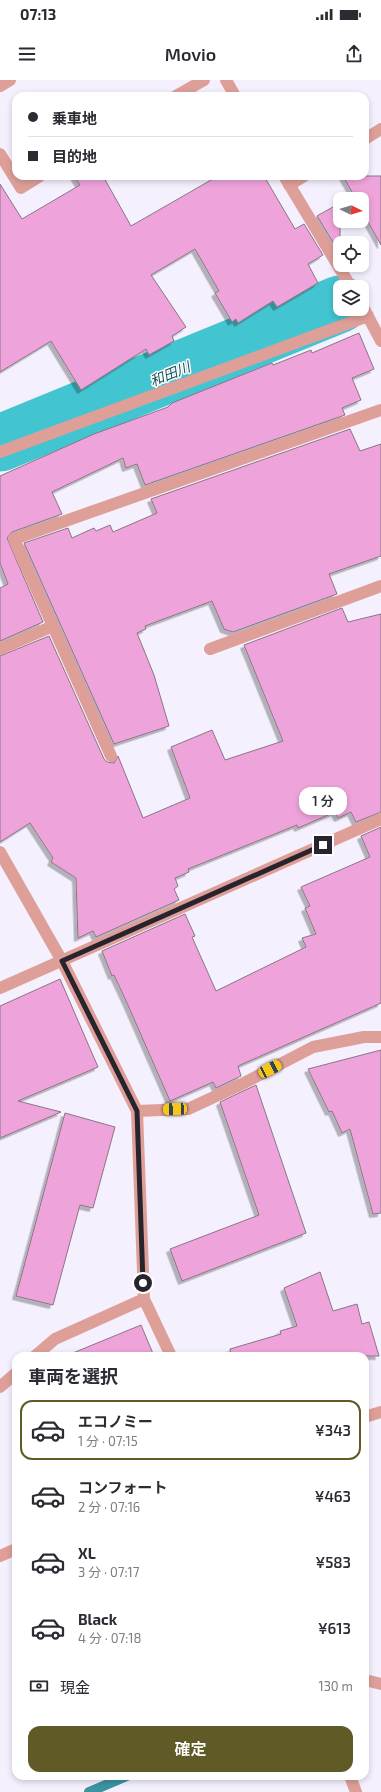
<!DOCTYPE html>
<html lang="ja">
<meta charset="utf-8">
<style>
body{margin:0;font-family:"Exo 2","Noto Sans JP",sans-serif;background:#f7f7f7;color:#2b2b33;height:100vh;display:flex;flex-direction:column;font-size:15px;white-space:nowrap}
*{box-sizing:border-box;margin:0}
p{font-size:13px;color:#7c7c81}
.icon{flex:none;width:22px;height:22px;fill:none;stroke:currentColor;stroke-width:2;stroke-linecap:round;stroke-linejoin:round}
.map{position:relative;flex:1;overflow:hidden}
.panel{position:absolute;left:12px;top:1272px;width:357px;height:428px;display:flex;flex-direction:column;background:#fff;border-radius:12px;box-shadow:0 2px 6px #0003}
.panel>*{flex:none}
.banner{position:absolute;left:12px;top:12px;width:357px;height:88px;border-radius:12px;box-shadow:0 2px 6px #0003;display:grid;align-content:center;height:88px;padding:0 16px;background:#fff}
.needle{width:26px;rotate:95deg}
.buttons{position:absolute;left:333px;top:112px;display:grid;gap:8px}
.buttons a{display:grid;place-items:center;width:36px;height:36px;border-radius:8px;background:#fff;box-shadow:0 2px 6px #0003;font-size:20px}
.end{position:absolute;width:18px;height:18px;margin:-9px;border:5px solid #28242d;background:#fff;box-shadow:0 0 0 2px #fff}
.from{border-radius:50%}
.bubble{position:absolute;height:28px;border-radius:12px;background:#fff;box-shadow:0 2px 6px #0003;font-size:13px;font-weight:600;line-height:28px;text-align:center}
.car{position:absolute;width:12px;height:24px;margin:-12px -6px;border-radius:5px;box-shadow:0 0 3px 1px #0007;background:linear-gradient(#f5c518 24%,#345 0 40%,#f5c518 0 76%,#345 0 86%,#f5c518 0)}
.banner b{display:flex;align-items:center;gap:14px;height:38px;font-size:15px}
.banner b+b{border-top:1px solid #e1e1e2}
.banner i{width:10px;height:10px;background:#2b2b33}
ul{padding:0;list-style:none}
li{display:flex;align-items:center;gap:12px;height:60px;margin:0 8px 6px;padding:0 8px;border:2px solid transparent;border-radius:12px}
li div{flex:1}
li b{display:block;font-size:15px}
li em{font-style:normal;font-weight:600}
li.current{border-color:#605a26}
li>.icon{width:36px;height:36px;stroke-width:1.5}
h2{padding:0 16px;font-size:18px;line-height:48px}
.pay{display:flex;align-items:center;gap:10px;height:44px;padding:0 16px;font-size:15px}
.pay p{margin-inline-start:auto}
.action{display:flex;gap:8px;margin-top:auto;padding:8px 16px}
.action a{flex:1;height:46px;border-radius:12px;background:#605a26;color:#fff;font-size:16px;font-weight:600;line-height:46px;text-align:center}
.status{display:flex;justify-content:space-between;align-items:center;height:28px;padding:0 20px;background:#fff;direction:ltr}
.status svg{height:11px;fill:currentColor}
header{display:flex;justify-content:space-between;align-items:center;height:52px;padding:0 16px;background:#fff;font-size:18px;font-weight:600}
.map>svg:first-child{display:block}
</style>
<div class="status"><b>07:13</b><svg viewBox="0 0 49 12"><path d="M0 12V9h3v3zM5 12V6h3v6zM10 12V3h3v9zM15 12V0h3v12zM26 1h20v11H26zM47 4h2v5h-2z"/></svg></div>
<header><svg class="icon" aria-label="menu" viewBox="0 0 24 24"><path d="M4 6h16M4 12h16M4 18h16"/></svg>Movio<svg class="icon" aria-label="share" viewBox="0 0 24 24"><path d="M12 15V3M7 8l5-5 5 5M5 13v7h14v-7"/></svg></header>
<div class="map">
<svg width="381" height="1712" viewBox="0 0 381 1712">
<defs>
<filter id="shadow"><feDropShadow dx="-3.5" dy="3.5" stdDeviation="0" flood-color="#0004"/></filter>
</defs>
<rect width="100%" height="100%" fill="#f5f0fe"/>
<g fill="none" stroke-linecap="round" stroke-linejoin="round">
<path stroke="#3b94a0" stroke-width="10" d="M89,1712L127,1696"/>
<path stroke="#43c4d1" stroke-width="57" d="M0,363L340,224"/>
</g>
<g fill="#eea4da" stroke="#897583" filter="url(#shadow)">
<path d="M74,96H103L131,146L218,96H264L295,149L304,144L323,175L308,184L318,203L277,227L273,221L238,243L236,239L232,242L215,213L219,211L195,169L151,195L186,247L172,256L174,261L149,275L146,269L81,310L51,261L0,292V104L22,139L80,105Z"/>
<path d="M343,96H381V165L362,131V119H356Z"/>
<path d="M340,123V165L336,167L317,136Z"/>
<path d="M359,253L374,289L352,298L361,320L342,328L345,335L145,405L137,384L126,388L123,378L52,412L62,434L12,452L7,458L43,542L0,561V508L8,504L0,483V396L94,354L168,327L172,323L272,283L273,285L311,270L312,273Z"/>
<path d="M350,349L360,371L381,364V476L329,494L337,514L233,552L224,549L212,521L145,546L146,549L137,553L154,595L169,646L114,664L24,463L68,448L72,458L94,448L96,451L110,445L113,452L157,433L151,419Z"/>
<path d="M342,528L348,542L381,534V732L356,742L351,732L338,738L335,732L298,748L297,745L188,789L189,792L175,798L178,806L174,809L179,820L96,857L93,851L78,858L76,798L51,782L53,778L30,743L0,762V576L49,556L104,679L107,682L114,683L118,676L143,738L190,718L171,667L212,650L225,680L283,661L244,565Z"/>
<path d="M381,747V923L238,986L241,996L239,997L216,1008L213,1002L170,1021L127,923L114,895L112,896L102,871L185,834L195,856L192,857L216,911L306,867L302,858L316,854L305,828L310,826L301,807L370,777L361,756Z"/>
<path d="M60,899L98,987L18,1021L61,1032L0,1058V926Z"/>
<path d="M381,970V1133L373,1134L350,1049L342,1053L332,1031L329,1032L308,989Z"/>
<path d="M256,1005L306,1153L182,1201L170,1169L259,1135L220,1022Z"/>
<path d="M65,1033L115,1047L93,1128L80,1125L53,1225L16,1216Z"/>
<path d="M320,1192L333,1231L357,1224L362,1244L369,1242L379,1276H231L230,1269L281,1254L280,1251L297,1246L284,1208Z"/>
<path d="M141,1245L154,1276H69L68,1275Z"/>
</g>
<g fill="none" stroke-linecap="round" stroke-linejoin="round">
<g stroke="#df9f99" stroke-width="12">
<path d="M0,6L10,0"/>
<path d="M176,16L204,0"/>
<path d="M365,59L381,49"/>
<path d="M0,74L21,108L40,96"/>
<path d="M289,105L304,96"/>
<path d="M0,372L368,236"/>
<path d="M0,569L53,546"/>
<path d="M210,569L381,506"/>
<path d="M111,676L14,459L381,330"/>
<path d="M0,772L62,881L137,1031L144,1219L171,1276"/>
<path d="M0,908L381,739"/>
<path d="M137,1031L188,1029L242,1004L313,967L364,957H381"/>
<path d="M35,1276L55,1259L144,1219"/>
<path d="M0,1307L16,1293"/>
<path d="M365,1337L381,1332"/>
<path d="M0,1476L16,1469"/>
<path d="M365,1600L381,1604"/>
<path d="M350,1696L356,1712"/>
</g>
<g stroke="#df9f99" stroke-width="12">
<path d="M226,0L235,16"/>
<path d="M284,96L351,207"/>
<path d="M362,225L381,261"/>
</g>
</g>
<g fill="none" stroke-linecap="round" stroke-linejoin="round">
<path stroke="#28242d" stroke-width="5" d="M143,1203L137,1031L62,881L323,765"/>
</g>
<g text-anchor="middle" stroke-width="3" stroke-linejoin="round" paint-order="stroke">
<g font-size="14" font-style="italic" fill="#1a5156" stroke="#fff">
<text transform="translate(170 294) rotate(-22)" y="5">和田川</text>
</g>
</g>
</svg>
<div class="buttons">
<a><svg class="needle" viewBox="-14 -14 28 28"><path d="M0-13l5 13h-10z" fill="#e53935"/><path d="M0 13l5-13h-10z" fill="#7c7c81"/></svg></a>
<a><svg class="icon" aria-label="locate" viewBox="0 0 24 24"><circle cx="12" cy="12" r="6"/><path d="M12 2v4M12 18v4M2 12h4M18 12h4"/></svg></a>
<a><svg class="icon" aria-label="layers" viewBox="0 0 24 24"><path d="M12 4l9 5-9 5-9-5zM3 14l9 5 9-5"/></svg></a>
</div>
<i class="end from" style="left:143px;top:1203px"></i>
<i class="end" style="left:323px;top:765px"></i>
<div class="bubble" style="left:299px;top:707px;width:48px">1 分</div>
<i class="car" style="left:270px;top:989px;rotate:63deg"></i>
<i class="car" style="left:175px;top:1029px;rotate:268deg"></i>
<div class="banner">
<b><i class="from"></i>乗車地</b>
<b><i></i>目的地</b>
</div>
<section class="panel">
<h2>車両を選択</h2>
<ul>
<li class="current"><svg class="icon" aria-label="car" viewBox="0 0 24 24"><path d="M5 17H2v-5l4-1 3-4h7l3 4 3 1v5h-3M9 17h6M6 11h13"/><circle cx="7" cy="17" r="2"/><circle cx="17" cy="17" r="2"/></svg><div><b>エコノミー</b><p>1 分 · 07:15</p></div><em>¥343</em></li>
<li><svg class="icon" aria-label="car" viewBox="0 0 24 24"><path d="M5 17H2v-5l4-1 3-4h7l3 4 3 1v5h-3M9 17h6M6 11h13"/><circle cx="7" cy="17" r="2"/><circle cx="17" cy="17" r="2"/></svg><div><b>コンフォート</b><p>2 分 · 07:16</p></div><em>¥463</em></li>
<li><svg class="icon" aria-label="car" viewBox="0 0 24 24"><path d="M5 17H2v-5l4-1 3-4h7l3 4 3 1v5h-3M9 17h6M6 11h13"/><circle cx="7" cy="17" r="2"/><circle cx="17" cy="17" r="2"/></svg><div><b>XL</b><p>3 分 · 07:17</p></div><em>¥583</em></li>
<li><svg class="icon" aria-label="car" viewBox="0 0 24 24"><path d="M5 17H2v-5l4-1 3-4h7l3 4 3 1v5h-3M9 17h6M6 11h13"/><circle cx="7" cy="17" r="2"/><circle cx="17" cy="17" r="2"/></svg><div><b>Black</b><p>4 分 · 07:18</p></div><em>¥613</em></li>
</ul>
<div class="pay"><svg class="icon" aria-label="cash" viewBox="0 0 24 24"><path d="M3 7h18v10H3z"/><circle cx="12" cy="12" r="2"/></svg>現金<p>130 m</p></div>
<div class="action"><a>確定</a></div>
</section>
</div>
